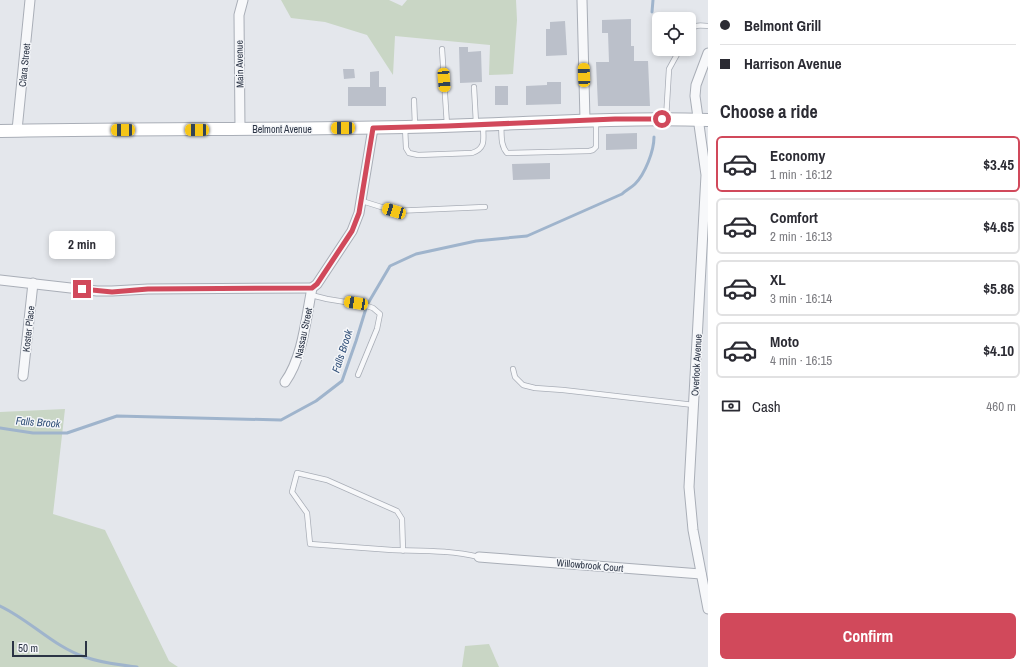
<!DOCTYPE html>
<meta charset="utf-8">
<style>
body{margin:0;font-family:"Archivo Narrow",sans-serif;background:#f7f7f7;color:#2b2b33;height:100vh;display:flex;flex-direction:column;font-size:15px;white-space:nowrap}
*{box-sizing:border-box;margin:0}
p{font-size:13px;color:#7c7c81}
.icon{flex:none;width:22px;height:22px;fill:none;stroke:currentColor;stroke-width:2;stroke-linecap:round;stroke-linejoin:round}
.map{position:relative;flex:1;overflow:hidden}
.sheet{display:flex;flex-direction:column;background:#fff;width:320px}
.sheet>*{flex:none}
.guide{display:grid;align-content:center;height:88px;padding:0 12px;background:#fff}
.tools{position:absolute;left:652px;top:12px;display:grid;gap:8px}
.tools a{display:grid;place-items:center;width:44px;height:44px;border-radius:6px;background:#fff;box-shadow:0 2px 6px #0003;font-size:20px}
.scale{position:absolute;left:12px;bottom:10px;width:75px;box-sizing:border-box;padding-left:4px;border:2px solid #2b3445;border-top:0;font-size:11px;line-height:14px;white-space:nowrap;color:#2b3445;-webkit-text-stroke:3px #f4f6f9;paint-order:stroke}
.end{position:absolute;width:18px;height:18px;margin:-9px;border:5px solid #d1495b;background:#fff;box-shadow:0 0 0 2px #fff}
.from{border-radius:50%}
.bubble{position:absolute;height:28px;border-radius:6px;background:#fff;box-shadow:0 2px 6px #0003;font-size:13px;font-weight:700;line-height:28px;text-align:center}
.car{position:absolute;width:12px;height:24px;margin:-12px -6px;border-radius:5px;box-shadow:0 0 3px 1px #0007;background:linear-gradient(#f5c518 24%,#345 0 40%,#f5c518 0 76%,#345 0 86%,#f5c518 0)}
.guide b{display:flex;align-items:center;gap:14px;height:38px;font-size:15px}
.guide b+b{border-top:1px solid #e1e1e2}
.guide i{width:10px;height:10px;background:#2b2b33}
ul{padding:0;list-style:none}
li{display:flex;align-items:center;gap:12px;height:56px;margin:0 8px 6px;padding:0 4px;border:2px solid #e1e1e2;border-radius:6px}
li div{flex:1}
li b{display:block;font-size:15px}
li em{font-style:normal;font-weight:700}
li.on{border-color:#d1495b}
li>.icon{width:36px;height:36px;stroke-width:1.5}
h2{padding:0 12px;font-size:18px;line-height:48px}
.pay{display:flex;align-items:center;gap:10px;height:44px;padding:0 12px;font-size:15px}
.pay p{margin-inline-start:auto}
.primary-button{display:flex;gap:8px;margin-top:auto;padding:8px 12px}
.primary-button a{flex:1;height:46px;border-radius:6px;background:#d1495b;color:#fff;font-size:16px;font-weight:700;line-height:46px;text-align:center}
main{display:flex;flex:1;min-height:0}
.map>svg:first-child{display:block}
</style>
<main>
<div class="map">
<svg width="708" height="667" viewBox="0 0 708 667">
<rect width="100%" height="100%" fill="#e4e7ec"/>
<g fill="#c9d6c5">
<path d="M281,0H389L402,6L407,0H516L517,20L513,74L489,75L490,45L395,36L393,75L367,35L325,22L291,18Z"/>
<path d="M65,409L53,514L105,530L169,661L178,667H0V412Z"/>
<path d="M489,644L499,667H462L465,646Z"/>
</g>
<g fill="none" stroke-linecap="round" stroke-linejoin="round">
<g stroke="#9fb4cc" stroke-width="3">
<path d="M652,12L653,0"/>
<path d="M0,428L33,433H67L117,416L281,420L316,401L342,381L356,341L367,305L390,266L416,254L476,241L527,236L622,194C626,190 631,188 635,184C645,174 654,151 654,137"/>
<path d="M0,606C30,620 54,647 85,657C101,663 121,665 137,667"/>
</g>
</g>
<g fill="#bbc0ca">
<path d="M631,19V46H634V61H648L650,106H598L596,62H609L608,33H602V20Z"/>
<path d="M565,21L567,55L546,56V29H550V22Z"/>
<path d="M459,47H468V52L481,51L482,82L460,83Z"/>
<path d="M343,69H354L355,78L344,79Z"/>
<path d="M379,71V87H386V106H348V87H370V72Z"/>
<path d="M547,82H561V104L526,105V86L547,85Z"/>
<rect x="495" y="86" width="13" height="19"/>
<path d="M637,133V149L606,150V134Z"/>
<path d="M550,163V179L513,180L512,164Z"/>
</g>
<g fill="none" stroke-linecap="round" stroke-linejoin="round">
<g stroke="#a9aeb7" stroke-width="6">
<g id="lane">
<path d="M689,33C694,24 699,25 708,26"/>
<path d="M442,49L447,125"/>
<path d="M474,87L476,123"/>
<path d="M414,100L415,125"/>
<path d="M666,119L669,69L680,49"/>
<path d="M501,124C502,134 500,145 507,153L589,151L593,150L596,147V121"/>
<path d="M405,127L406,148L409,153L418,155L472,153C487,148 483,138 483,125"/>
<path d="M362,201L394,211L485,207"/>
<path d="M311,295L327,299L364,305L373,308L380,314L377,329L358,375"/>
<path d="M513,369L515,377L523,385L535,388L563,390L694,405"/>
<path d="M403,551L402,519L397,511L327,480L297,473L292,492L307,513L310,544L392,550C421,551 450,550 479,557"/>
</g>
</g>
<g stroke="#a9aeb7" stroke-width="11">
<g id="street">
<path d="M582,0L585,120"/>
<path d="M708,53L696,85L695,96L706,175L689,487L693,530L708,609"/>
<path d="M240,129L239,15L243,0"/>
<path d="M17,130L30,0"/>
<path d="M0,280L97,291H112L148,289L312,288"/>
<path d="M23,376L33,283"/>
<path d="M285,382C303,357 306,318 312,288L317,284L352,231L359,213L373,128"/>
<path d="M479,557L701,574"/>
</g>
</g>
<g stroke="#a9aeb7" stroke-width="14">
<path id="secondary" d="M0,131C135,128 270,130 406,127C507,125 607,117 708,120"/>
</g>
<use href="#lane" stroke="#f7f8fa" stroke-width="4.5"/>
<use href="#street" stroke="#f7f8fa" stroke-width="9"/>
<use href="#secondary" stroke="#fff" stroke-width="12"/>
</g>
<g fill="none" stroke-linecap="round" stroke-linejoin="round">
<path stroke="#d1495b" stroke-width="5" d="M82,289L112,292L148,289L312,288L317,284L352,231L359,213L373,128L447,126L615,119H662"/>
</g>
<g text-anchor="middle" stroke-width="3" stroke-linejoin="round" paint-order="stroke">
<g font-size="10" fill="#2b3445" stroke="#f4f6f9">
<text transform="translate(239 64) rotate(-91)" y="4">Main Avenue</text>
<text transform="translate(24 65) rotate(-84)" y="4">Clara Street</text>
<text x="282" y="133">Belmont Avenue</text>
<text transform="translate(28 329) rotate(-84)" y="4">Koster Place</text>
<text transform="translate(303 333) rotate(-78)" y="4">Nassau Street</text>
<text transform="translate(696 365) rotate(-87)" y="4">Overlook Avenue</text>
<text transform="translate(590 565) rotate(5)" y="4">Willowbrook Court</text>
</g>
<g font-size="11" font-style="italic" fill="#34527a" stroke="#f4f6f9">
<text transform="translate(342 351) rotate(-72)" y="4">Falls Brook</text>
<text transform="translate(38 422) rotate(4)" y="4">Falls Brook</text>
</g>
</g>
</svg>
<div class="tools">
<a><svg class="icon" aria-label="locate" viewBox="0 0 24 24"><circle cx="12" cy="12" r="6"/><path d="M12 2v4M12 18v4M2 12h4M18 12h4"/></svg></a>
</div>
<div class="scale">50 m</div>
<i class="end from" style="left:662px;top:119px"></i>
<i class="end" style="left:82px;top:289px"></i>
<div class="bubble" style="left:49px;top:231px;width:66px">2 min</div>
<i class="car" style="left:584px;top:75px;rotate:358deg"></i>
<i class="car" style="left:444px;top:80px;rotate:176deg"></i>
<i class="car" style="left:343px;top:128px;rotate:269deg"></i>
<i class="car" style="left:123px;top:130px;rotate:270deg"></i>
<i class="car" style="left:197px;top:130px;rotate:270deg"></i>
<i class="car" style="left:394px;top:211px;rotate:287deg"></i>
<i class="car" style="left:356px;top:303px;rotate:279deg"></i>
</div>
<section class="sheet">
<div class="guide">
<b><i class="from"></i>Belmont Grill</b>
<b><i></i>Harrison Avenue</b>
</div>
<h2>Choose a ride</h2>
<ul>
<li class="on"><svg class="icon" aria-label="car" viewBox="0 0 24 24"><path d="M5 17H2v-5l4-1 3-4h7l3 4 3 1v5h-3M9 17h6M6 11h13"/><circle cx="7" cy="17" r="2"/><circle cx="17" cy="17" r="2"/></svg><div><b>Economy</b><p>1 min · 16:12</p></div><em>$3.45</em></li>
<li><svg class="icon" aria-label="car" viewBox="0 0 24 24"><path d="M5 17H2v-5l4-1 3-4h7l3 4 3 1v5h-3M9 17h6M6 11h13"/><circle cx="7" cy="17" r="2"/><circle cx="17" cy="17" r="2"/></svg><div><b>Comfort</b><p>2 min · 16:13</p></div><em>$4.65</em></li>
<li><svg class="icon" aria-label="car" viewBox="0 0 24 24"><path d="M5 17H2v-5l4-1 3-4h7l3 4 3 1v5h-3M9 17h6M6 11h13"/><circle cx="7" cy="17" r="2"/><circle cx="17" cy="17" r="2"/></svg><div><b>XL</b><p>3 min · 16:14</p></div><em>$5.86</em></li>
<li><svg class="icon" aria-label="car" viewBox="0 0 24 24"><path d="M5 17H2v-5l4-1 3-4h7l3 4 3 1v5h-3M9 17h6M6 11h13"/><circle cx="7" cy="17" r="2"/><circle cx="17" cy="17" r="2"/></svg><div><b>Moto</b><p>4 min · 16:15</p></div><em>$4.10</em></li>
</ul>
<div class="pay"><svg class="icon" aria-label="cash" viewBox="0 0 24 24"><path d="M3 7h18v10H3z"/><circle cx="12" cy="12" r="2"/></svg>Cash<p>460 m</p></div>
<div class="primary-button"><a>Confirm</a></div>
</section>
</main>
